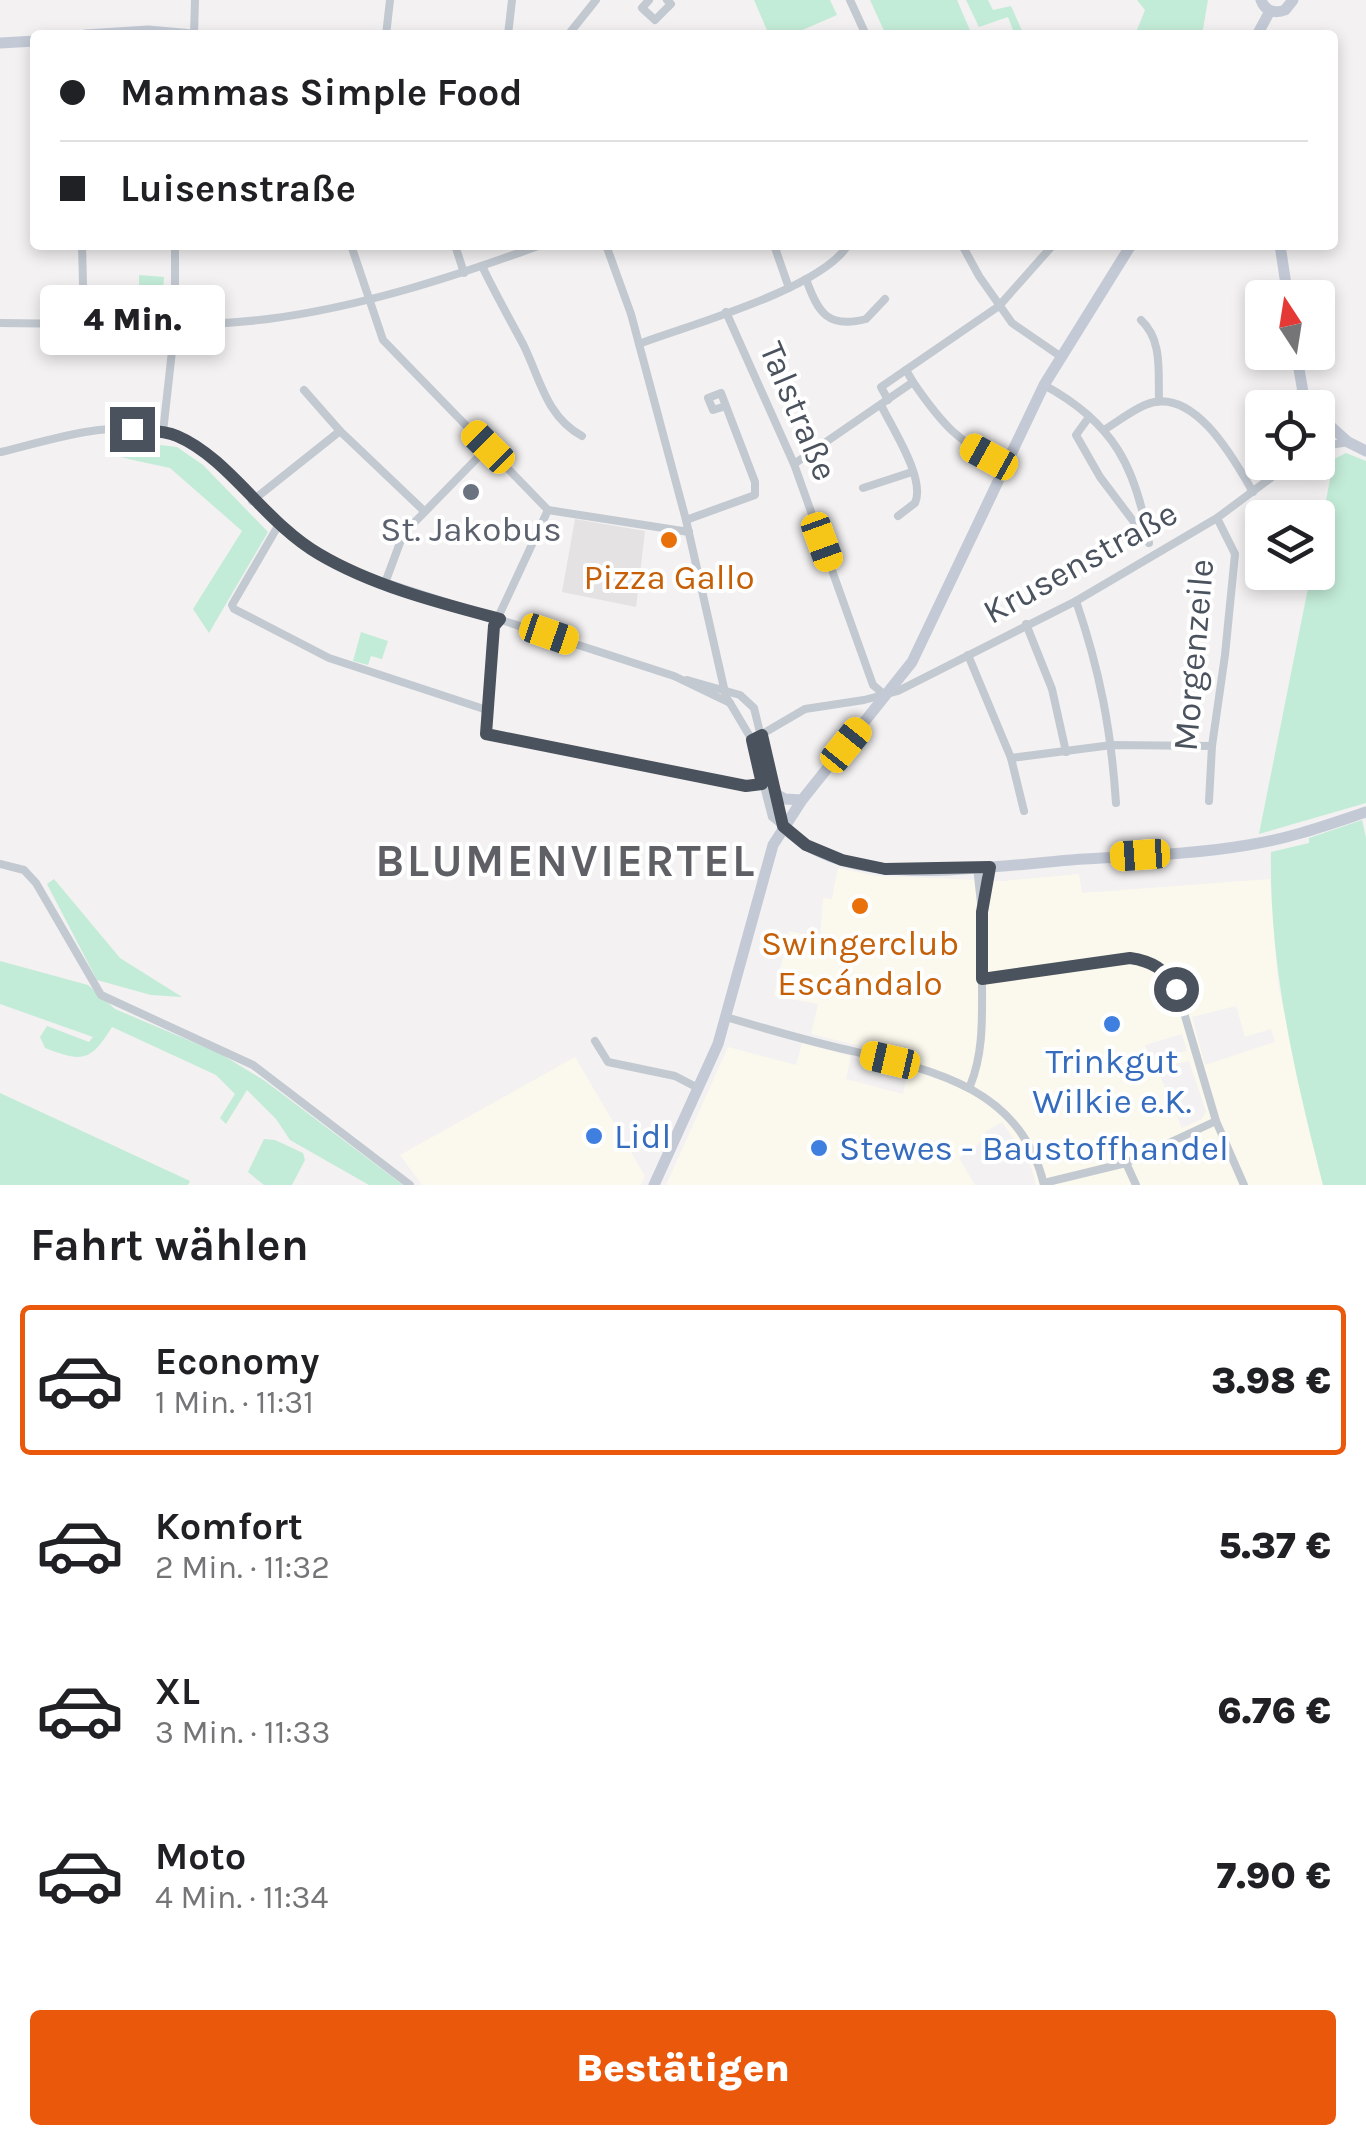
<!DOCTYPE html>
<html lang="de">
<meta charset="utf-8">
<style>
body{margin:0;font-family:Karla,sans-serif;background:#f6f6f6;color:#202124;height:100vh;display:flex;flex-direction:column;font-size:38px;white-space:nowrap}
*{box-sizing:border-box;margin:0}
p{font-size:32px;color:#757577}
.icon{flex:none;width:55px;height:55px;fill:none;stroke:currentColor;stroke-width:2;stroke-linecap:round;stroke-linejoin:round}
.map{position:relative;height:1185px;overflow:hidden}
.side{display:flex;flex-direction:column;background:#fff;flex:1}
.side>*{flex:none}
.guide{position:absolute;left:30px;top:30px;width:1308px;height:220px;border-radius:10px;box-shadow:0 5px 15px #0003;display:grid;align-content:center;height:220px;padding:0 30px;background:#fff}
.needle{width:65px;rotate:348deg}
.fabs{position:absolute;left:1245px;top:280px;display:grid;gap:20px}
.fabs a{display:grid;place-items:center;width:90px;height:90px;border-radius:10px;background:#fff;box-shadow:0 5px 15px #0003;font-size:50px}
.end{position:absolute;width:45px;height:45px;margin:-22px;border:12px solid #4a525d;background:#fff;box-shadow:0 0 0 5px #fff}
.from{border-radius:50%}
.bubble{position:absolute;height:70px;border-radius:10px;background:#fff;box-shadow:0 5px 15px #0003;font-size:32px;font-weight:800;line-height:70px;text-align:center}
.car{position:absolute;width:30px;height:60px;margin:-30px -15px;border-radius:12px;box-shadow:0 0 8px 2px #0007;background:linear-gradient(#f5c518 24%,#345 0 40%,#f5c518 0 76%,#345 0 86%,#f5c518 0)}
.guide b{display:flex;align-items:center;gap:35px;height:95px;font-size:38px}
.guide b+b{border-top:2px solid #e0e0e0}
.guide i{width:25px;height:25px;background:#202124}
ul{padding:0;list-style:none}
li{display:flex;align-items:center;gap:30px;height:150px;margin:0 20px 15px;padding:0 10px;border:5px solid transparent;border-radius:10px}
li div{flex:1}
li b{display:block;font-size:38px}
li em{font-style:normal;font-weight:800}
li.selected{border-color:#ea580c}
li>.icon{width:90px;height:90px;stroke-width:1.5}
h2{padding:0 30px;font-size:45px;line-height:120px}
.action{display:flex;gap:20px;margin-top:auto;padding:20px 30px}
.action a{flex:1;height:115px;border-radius:10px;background:#ea580c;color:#fff;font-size:40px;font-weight:800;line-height:115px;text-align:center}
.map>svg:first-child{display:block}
</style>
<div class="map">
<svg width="1366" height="1185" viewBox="0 0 1366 1185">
<rect width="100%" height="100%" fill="#f3f1f1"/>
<g fill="#fbf9ed" fill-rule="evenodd">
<path d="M838,868L876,876L1003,881L1079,874L1082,893L1270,879L1278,984L1323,1185H1036L1030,1163L1002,1122L985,1132L987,1138L959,1158L975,1185H666L728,1047L796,1065L802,1043L851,1056L846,1079L903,1094L910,1058L811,1034L818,1004L774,996L789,931L820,938L823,898L832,899ZM1236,1006L1245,1037L1271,1029L1275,1042L1205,1065L1192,1017ZM1182,1034L1187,1051L1149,1059L1145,1045ZM1189,1061L1206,1111L1202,1119L1182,1128L1158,1071L1166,1066Z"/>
<path d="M575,1057L645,1176L641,1185H422L400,1155Z"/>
</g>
<path fill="#e4e2e2" d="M575,519L645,531L636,607L562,592Z"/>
<g fill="#c3ecd8">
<path d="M754,0H830L837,15L791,35H769Z"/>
<path d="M870,0H957L972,35H886Z"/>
<path d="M966,0H988L993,10L1011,6L1024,35H1015L1008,17L979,27Z"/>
<path d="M1137,0H1208L1202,35H1135L1145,10Z"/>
<path d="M139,275L164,277L162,305L139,304Z"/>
<path d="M117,440L177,447L203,465L268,532L209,633L193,609L242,531L170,468L119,457Z"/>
<path d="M1346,453L1366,461V803L1259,834L1311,573L1318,572V542L1334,459Z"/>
<path d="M1258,503L1293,508L1292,517L1262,518V551L1250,549Z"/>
<path d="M361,632L388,641L382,659L371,656L368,665L353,661Z"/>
<path d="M1362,820L1366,838V1185H1323C1295,1075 1269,967 1271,852L1309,843V838Z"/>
<path d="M54,879L120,958L182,997L151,995L97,980L47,884Z"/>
<path d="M0,961L88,985L115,1009L221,1054L265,1081L403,1185H369L290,1140L276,1119L247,1090L226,1124L220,1118L235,1094L216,1075L112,1027C91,1061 83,1063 45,1048L40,1037L47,1026L89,1042L93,1037L0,1004Z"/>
<path d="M0,1093L190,1181L188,1185H0Z"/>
<path d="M264,1139L275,1140L303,1153L305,1160L292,1185H264L248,1172Z"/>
</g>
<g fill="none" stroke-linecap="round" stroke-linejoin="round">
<g stroke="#c3c9d1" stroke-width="8">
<path d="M649,0L642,8L655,20L671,4L667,0"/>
<path d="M850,0L866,35"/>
<path d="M194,35L195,0"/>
<path d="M386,35L390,0"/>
<path d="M508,35L512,0"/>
<path d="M568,35L596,0"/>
<path d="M82,245L84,323"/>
<path d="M351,245L383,340L548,510L689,532"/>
<path d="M455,245L464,273"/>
<path d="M606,245L631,314L686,520L726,697L730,703"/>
<path d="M774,245L789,288"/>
<path d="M962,245L979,276L1012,323L1060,356"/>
<path d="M482,266C495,293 509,318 523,344C540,378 546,417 582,436"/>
<path d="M806,279C818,313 828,329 866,319L885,299"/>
<path d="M726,312L794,464L873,685L886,696"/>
<path d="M1141,320C1163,340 1158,373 1159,401"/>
<path d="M0,323C89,323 180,330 268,319C361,307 453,277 541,245"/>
<path d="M639,344C689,325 821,289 848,245"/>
<path d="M913,382C941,423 960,445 1006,465"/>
<path d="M1044,385C1114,423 1136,467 1149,543"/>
<path d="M304,390L340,431"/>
<path d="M888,400L881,387L999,306L1053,245"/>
<path d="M881,405C892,428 926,479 915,503L898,516"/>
<path d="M1089,417L1076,435L1100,477L1146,538"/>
<path d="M1104,430C1117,422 1131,411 1145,405C1193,384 1234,459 1253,492"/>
<path d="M163,432L175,324V245"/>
<path d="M1318,447L1348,442"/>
<path d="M1,452C55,439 111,419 167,433C214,445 243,495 278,525C301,545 329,559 356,573L674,676L730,703L752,740L772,817L783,826"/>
<path d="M794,464L913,382L906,370"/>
<path d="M863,488L912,472"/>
<path d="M252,501L340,431L423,510"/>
<path d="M548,510L494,626L486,734L745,786L762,784"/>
<path d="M686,520L755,495V482L721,393L708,398L713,410L726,406"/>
<path d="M278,526L232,605L234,609L329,658L487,710"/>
<path d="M385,583L401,540L409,528L488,447"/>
<path d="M1076,601C1100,671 1111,729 1116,803"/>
<path d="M1026,624L1052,689L1066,752"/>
<path d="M968,655L1011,758L1024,811"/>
<path d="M687,680L740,695L754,708L783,826"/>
<path d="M752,740L805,709L864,700L898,691L1076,601L1217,518L1292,462"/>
<path d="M1011,758L1112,745L1212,746"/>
<path d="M1209,801L1212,746L1225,655L1235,554L1217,518"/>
<path d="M0,864L24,870L36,883L101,995L253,1065L410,1185"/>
<path d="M977,867L982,912V979L1129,958L1152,963L1170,978L1182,1006L1216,1121L1244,1185"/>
<path d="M984,903L990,867"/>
<path d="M726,1017C763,1028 801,1039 839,1048C924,1068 1021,1084 1044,1185"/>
<path d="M595,1041L608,1062L675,1076L698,1088"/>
<path d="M970,1086C984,1052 982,1016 982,979"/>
<path d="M1126,1163L1136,1185"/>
<path d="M1044,1183L1126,1163L1216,1121"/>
</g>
<g stroke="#c3cad6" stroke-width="11">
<path d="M1261,0C1265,11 1275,14 1285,10L1293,0"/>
<path d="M85,35L148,31L193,35"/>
<path d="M1257,35L1270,11"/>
<path d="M0,43L35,41"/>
<path d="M1280,245L1288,298"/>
<path d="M1296,352L1303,392L1312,408"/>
<path d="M1318,415L1348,442L1366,451"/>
<path d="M774,793L785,799L802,800"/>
<path d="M783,826C806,851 839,862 872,867C934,876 1008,865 1071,860C1130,856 1190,855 1248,845C1288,839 1327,825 1366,812"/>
<path d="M654,1185L718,1044L773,845L802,800L912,662L1044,385L1131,245"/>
</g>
</g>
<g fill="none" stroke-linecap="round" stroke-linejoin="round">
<path stroke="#4a525d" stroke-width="12" d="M132,429C147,431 163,430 177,436C229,458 265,523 319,554C373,586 440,603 500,619L494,626L486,734L746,786L762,784L752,740L762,735L783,826L806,845L842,860L885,869L990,867L982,912V979L1130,958C1151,961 1166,969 1176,989"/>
</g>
<circle fill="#6b7280" stroke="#fff" stroke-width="4" cx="471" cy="492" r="10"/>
<g fill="#e8710a" stroke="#fff" stroke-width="4">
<circle cx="669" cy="540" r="10"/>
<circle cx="860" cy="906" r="10"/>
</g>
<g fill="#3f7fe0" stroke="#fff" stroke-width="4">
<circle cx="1112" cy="1024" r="10"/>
<circle cx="594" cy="1136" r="10"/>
<circle cx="819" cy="1148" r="10"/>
</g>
<g text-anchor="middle" stroke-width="8" stroke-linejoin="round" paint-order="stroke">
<g font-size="35" fill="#4a525d" stroke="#fff">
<text transform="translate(799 411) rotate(67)" y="12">Talstraße</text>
<text transform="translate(1080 562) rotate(-29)" y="12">Krusenstraße</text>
<text transform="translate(1193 655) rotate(-85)" y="12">Morgenzeile</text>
</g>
<g font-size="35" fill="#5b616d" stroke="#fff">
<text x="471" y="541">St. Jakobus</text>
</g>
<g font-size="35" fill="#c56008" stroke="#fff">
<text x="669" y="589">Pizza Gallo</text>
<text x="860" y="955">Swingerclub<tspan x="860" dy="40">Escándalo</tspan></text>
</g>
<g font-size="35" fill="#366cbe" stroke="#fff" text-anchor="start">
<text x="1112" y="1073" text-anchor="middle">Trinkgut<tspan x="1112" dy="40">Wilkie e.K.</tspan></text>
<text x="614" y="1148">Lidl</text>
<text x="839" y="1160">Stewes - Baustoffhandel</text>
</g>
<g font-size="45" font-weight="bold" letter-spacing="2.5" fill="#5e6065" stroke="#fff">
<text x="566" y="876">BLUMENVIERTEL</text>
</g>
</g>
</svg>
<div class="fabs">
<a><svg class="needle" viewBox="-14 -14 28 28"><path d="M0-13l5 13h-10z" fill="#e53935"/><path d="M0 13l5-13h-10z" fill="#757577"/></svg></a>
<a><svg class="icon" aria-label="locate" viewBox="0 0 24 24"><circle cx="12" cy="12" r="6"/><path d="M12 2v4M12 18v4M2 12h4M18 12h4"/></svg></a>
<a><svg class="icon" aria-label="layers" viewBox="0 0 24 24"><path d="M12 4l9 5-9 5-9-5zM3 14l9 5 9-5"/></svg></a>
</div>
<i class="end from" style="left:1176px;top:989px"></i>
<i class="end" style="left:132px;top:429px"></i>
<div class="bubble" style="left:40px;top:285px;width:185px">4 Min.</div>
<i class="car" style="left:488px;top:447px;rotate:315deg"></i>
<i class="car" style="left:989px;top:457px;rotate:299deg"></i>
<i class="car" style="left:822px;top:542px;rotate:160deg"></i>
<i class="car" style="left:549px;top:634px;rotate:109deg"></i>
<i class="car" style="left:846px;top:745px;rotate:39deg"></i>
<i class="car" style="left:1140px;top:855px;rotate:266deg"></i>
<i class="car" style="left:890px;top:1060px;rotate:283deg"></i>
<div class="guide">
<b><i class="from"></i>Mammas Simple Food</b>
<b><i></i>Luisenstraße</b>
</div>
</div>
<section class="side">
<h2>Fahrt wählen</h2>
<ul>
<li class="selected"><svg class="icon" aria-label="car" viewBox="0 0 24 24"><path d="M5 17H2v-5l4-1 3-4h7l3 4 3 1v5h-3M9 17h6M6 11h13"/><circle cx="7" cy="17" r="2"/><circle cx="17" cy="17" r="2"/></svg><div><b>Economy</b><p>1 Min. · 11:31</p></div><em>3.98 €</em></li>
<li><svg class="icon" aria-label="car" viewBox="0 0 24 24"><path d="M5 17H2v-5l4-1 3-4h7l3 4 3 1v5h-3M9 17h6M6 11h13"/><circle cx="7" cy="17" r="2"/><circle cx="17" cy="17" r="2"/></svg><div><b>Komfort</b><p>2 Min. · 11:32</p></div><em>5.37 €</em></li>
<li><svg class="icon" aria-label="car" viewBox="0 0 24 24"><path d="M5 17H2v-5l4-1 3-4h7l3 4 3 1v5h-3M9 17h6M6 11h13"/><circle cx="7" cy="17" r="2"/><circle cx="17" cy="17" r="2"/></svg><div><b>XL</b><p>3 Min. · 11:33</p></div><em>6.76 €</em></li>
<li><svg class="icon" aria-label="car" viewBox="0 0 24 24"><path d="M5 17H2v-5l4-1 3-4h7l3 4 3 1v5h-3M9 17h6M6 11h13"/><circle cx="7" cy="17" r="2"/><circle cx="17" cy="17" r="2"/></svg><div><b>Moto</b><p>4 Min. · 11:34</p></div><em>7.90 €</em></li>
</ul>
<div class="action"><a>Bestätigen</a></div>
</section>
